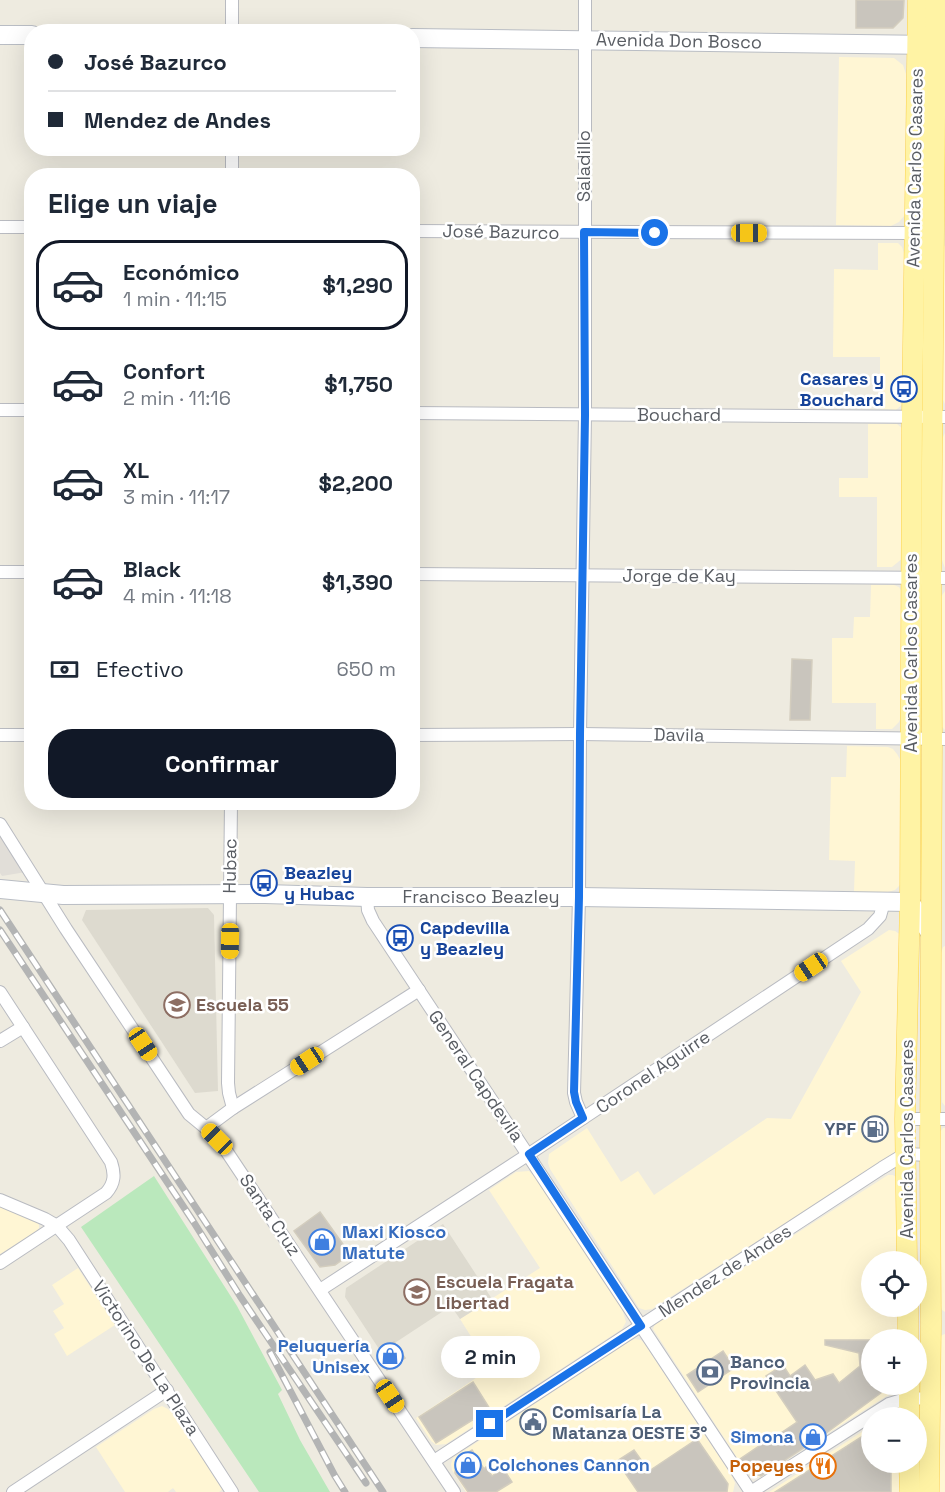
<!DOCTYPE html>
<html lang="es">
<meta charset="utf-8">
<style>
body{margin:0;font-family:"Space Grotesk",sans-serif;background:#f2f2f3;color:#1f2937;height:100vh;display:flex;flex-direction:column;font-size:22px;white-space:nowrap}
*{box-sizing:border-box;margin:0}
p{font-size:20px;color:#747a83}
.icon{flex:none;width:33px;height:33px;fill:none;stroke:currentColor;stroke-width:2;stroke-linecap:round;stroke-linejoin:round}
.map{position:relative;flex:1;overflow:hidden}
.sheet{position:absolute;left:24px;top:168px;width:396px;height:642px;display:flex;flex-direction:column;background:#fff;border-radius:24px;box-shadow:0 6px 24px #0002}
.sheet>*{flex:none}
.hud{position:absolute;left:24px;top:24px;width:396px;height:132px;border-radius:24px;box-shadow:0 6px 24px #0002;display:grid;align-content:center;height:132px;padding:0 24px;background:#fff}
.tools{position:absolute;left:861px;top:1251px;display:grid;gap:12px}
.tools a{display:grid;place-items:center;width:66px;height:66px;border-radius:50%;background:#fff;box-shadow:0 6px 24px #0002;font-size:30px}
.end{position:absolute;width:27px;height:27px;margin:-14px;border:8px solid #1a73e8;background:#fff;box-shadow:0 0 0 3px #fff}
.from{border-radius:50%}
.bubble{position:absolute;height:42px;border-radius:21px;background:#fff;box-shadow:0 6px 24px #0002;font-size:20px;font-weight:600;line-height:42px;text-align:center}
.car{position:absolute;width:18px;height:36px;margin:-18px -9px;border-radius:8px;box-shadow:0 0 4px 2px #0007;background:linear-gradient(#f5c518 24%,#345 0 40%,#f5c518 0 76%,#345 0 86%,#f5c518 0)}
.hud b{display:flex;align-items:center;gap:21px;height:57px;font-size:22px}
.hud b+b{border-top:2px solid #e0e1e3}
.hud i{width:15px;height:15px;background:#1f2937}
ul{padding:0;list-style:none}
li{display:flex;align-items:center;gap:18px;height:90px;margin:0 12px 9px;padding:0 12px;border:3px solid transparent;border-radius:24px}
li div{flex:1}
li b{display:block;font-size:22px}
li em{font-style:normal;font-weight:600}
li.on{border-color:#111827}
li>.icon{width:54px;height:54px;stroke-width:1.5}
h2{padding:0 24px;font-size:27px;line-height:72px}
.pay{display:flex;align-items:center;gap:15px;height:66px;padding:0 24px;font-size:22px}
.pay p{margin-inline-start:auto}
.primary-button{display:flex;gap:12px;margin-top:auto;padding:12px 24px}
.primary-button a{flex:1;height:69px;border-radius:24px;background:#111827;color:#fff;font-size:24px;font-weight:600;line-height:69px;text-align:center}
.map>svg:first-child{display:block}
</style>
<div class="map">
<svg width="945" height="1492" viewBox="0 0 945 1492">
<rect width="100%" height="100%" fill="#eeebe0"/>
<g fill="#fff6d4">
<path d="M839,57L894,58L903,65L906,74L905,215L899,222L891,226L836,225Z"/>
<path d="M878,243H898L902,247L904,253L905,402L896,410L880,409V357H833L834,269L878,270Z"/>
<path d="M945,245V404L943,400L942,250Z"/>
<path d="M868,424H897L902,428L904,437L903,558L892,567H877V497H839V478H868Z"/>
<path d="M945,433V568L942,560V439Z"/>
<path d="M871,585H894L899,587L903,594L901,717L899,722L892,729H876V703H832V638H853L854,617H870Z"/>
<path d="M945,591V730L940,725V598Z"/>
<path d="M847,746L888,747L893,749L897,754L901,761L900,885L895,890L888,892H854L855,861L829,860L831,777H846Z"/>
<path d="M889,930L895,931L901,935L899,1150L652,1309L645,1310L639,1308L550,1169L548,1163L549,1154L587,1128L621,1182L638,1171L654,1195L767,1118L791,1119L861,992L841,961Z"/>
<path d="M945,946V1106L942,1102L941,953L943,947Z"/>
<path d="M943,1128H945V1312L942,1310L940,1303L938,1134Z"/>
<path d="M529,1171L534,1176L622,1309L626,1322L622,1329L446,1444L436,1445L431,1441L416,1418L491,1368L460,1319L540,1268L489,1190L516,1172Z"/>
<path d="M888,1175H893L898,1178L902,1261L872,1262V1306L901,1307V1339L872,1340V1384L899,1385L893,1392L759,1477H753L747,1473L653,1329L655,1324Z"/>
<path d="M0,1207L37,1222L39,1225V1228L36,1232L0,1254Z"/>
<path d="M78,1268L115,1325L67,1356L54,1334L64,1328L53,1311L64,1304L52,1285Z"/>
<path d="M945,1334V1492H937L939,1339L942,1335Z"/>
<path d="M635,1339L641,1340L644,1343L732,1476L735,1483L733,1492H466L452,1470L451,1464L453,1458L628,1342Z"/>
<path d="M162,1406L168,1409L174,1414L223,1489L219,1492H176L173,1488L168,1492H125L96,1447L154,1409Z"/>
<path d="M871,1426L872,1462L900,1463V1492H769Z"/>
</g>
<path fill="#e1ded8" d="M0,833L26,872L2,876L0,873Z"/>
<g fill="#dddacf">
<path d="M208,908L214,915L218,1091L195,1093L82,920L86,910Z"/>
<path d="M443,1224L492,1299L460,1319L451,1306L381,1352L345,1297L346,1288Z"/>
</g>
<path fill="#bae8bc" d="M154,1176L237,1306L282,1390L278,1394L300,1440L330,1492H259L81,1227Z"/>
<g fill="#c9c5bd" stroke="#d3cdbe" stroke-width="1.5">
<path d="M856,0H904L903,18L893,28H856Z"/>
<path d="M792,659L812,660L810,720H790Z"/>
<path d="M320,1212L350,1254L335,1265L320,1267L294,1231Z"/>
<path d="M825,1340H872V1384H893L825,1434L761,1476L749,1472L740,1459L768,1440L769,1441L797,1422L766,1376L783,1365L790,1376L805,1365L815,1380L833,1374L839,1383L860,1366L859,1353L825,1345Z"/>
<path d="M394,1342L405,1358L387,1370L377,1355Z"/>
<path d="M723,1351L734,1368L698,1392L687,1375Z"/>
<path d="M473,1382L490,1409L436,1443L419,1417Z"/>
<path d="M872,1430V1462H891V1492H775Z"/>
<path d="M697,1439L728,1484L727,1492H638L617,1461L634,1450L649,1471Z"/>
<path d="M472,1450L484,1469L486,1467L492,1476L503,1468L512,1482L496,1492H468L455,1473L456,1460Z"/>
</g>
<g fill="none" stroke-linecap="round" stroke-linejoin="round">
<g stroke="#b9bbc1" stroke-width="14">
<g id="street">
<path d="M232,32V0"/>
<path d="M232,176V148"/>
<path d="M0,227H32"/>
<path d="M412,231L913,233"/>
<path d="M0,410H32"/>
<path d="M412,413L945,417"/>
<path d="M0,572H32"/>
<path d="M412,574L945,578"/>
<path d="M0,735H32"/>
<path d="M412,735L580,734L945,739"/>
<path d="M231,802L228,1083L229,1093L233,1108"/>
<path d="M0,824L66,929L189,1114L206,1128L225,1149L454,1492"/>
<path d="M367,897L368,910L373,921L751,1492"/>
<path d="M0,992L111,1162C115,1174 115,1183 106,1193L0,1263"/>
<path d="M0,1041L23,1027"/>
<path d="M583,1118L576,1102L574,1093L579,897L580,734L585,415V0"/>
<path d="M905,1119H945"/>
<path d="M206,1128L233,1108L419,990"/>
<path d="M0,1200L45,1219L57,1226L69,1240L232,1492"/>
<path d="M320,1290L529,1154L868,929L880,916L884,902"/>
<path d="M434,1461L882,1168L905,1154L930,1155"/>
<path d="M13,1492L167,1390"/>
<path d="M751,1492L889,1404L909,1398L930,1399"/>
</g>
</g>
<g stroke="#b9bdc4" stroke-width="20">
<g id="secondary">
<path d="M0,35H32"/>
<path d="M412,38L933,45"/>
<path d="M0,889L63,895L265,894L367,897H579L910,902L931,934"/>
</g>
</g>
<g stroke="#fdd14a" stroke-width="21">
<g id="primary">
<path d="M907,1262L905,1119L910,902L912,416L918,0"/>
<path d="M908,1306V1340"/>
<path d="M909,1384V1418"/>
<path d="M909,1462L910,1492"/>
<path d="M929,1492L931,1324L930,1155L932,739L931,578L936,0"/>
</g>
</g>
<use href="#street" stroke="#fff" stroke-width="12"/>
<use href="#secondary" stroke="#fff" stroke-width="18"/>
<use href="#primary" stroke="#fff3a4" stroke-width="20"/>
<g stroke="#b3b4b4" stroke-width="7">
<g id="rail">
<path d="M0,910L383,1492"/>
<path d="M0,930L193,1221L240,1296L366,1483"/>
<path d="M270,1352L335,1476L345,1492"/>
</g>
</g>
<use href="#rail" stroke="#fff" stroke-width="4.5" stroke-dasharray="14" stroke-linecap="butt"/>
</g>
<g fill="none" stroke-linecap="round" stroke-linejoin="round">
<path stroke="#1a73e8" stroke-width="8" d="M490,1424L641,1326L529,1154L583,1118L576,1102L574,1092L579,897L580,734L585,415L584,232L655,233"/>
</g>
<defs>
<g id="bus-ring" transform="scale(1.35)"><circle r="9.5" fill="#fff" stroke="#1a4fb4" stroke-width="1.5"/><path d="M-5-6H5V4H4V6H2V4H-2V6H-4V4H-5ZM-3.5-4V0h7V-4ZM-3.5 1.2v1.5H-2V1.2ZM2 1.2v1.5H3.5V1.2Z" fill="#1a4fb4"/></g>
<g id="school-ring" transform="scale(1.35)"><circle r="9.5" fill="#fff" stroke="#8d6e63" stroke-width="1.5"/><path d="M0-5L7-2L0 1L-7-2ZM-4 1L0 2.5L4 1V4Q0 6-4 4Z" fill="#8d6e63"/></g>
<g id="fuel-ring" transform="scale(1.35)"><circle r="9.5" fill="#fff" stroke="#5c6f8a" stroke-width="1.5"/><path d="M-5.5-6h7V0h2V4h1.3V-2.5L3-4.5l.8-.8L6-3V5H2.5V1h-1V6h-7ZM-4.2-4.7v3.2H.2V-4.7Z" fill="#5c6f8a"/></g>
<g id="shop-ring" transform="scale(1.35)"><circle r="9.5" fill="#fff" stroke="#3f7fe0" stroke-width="1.5"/><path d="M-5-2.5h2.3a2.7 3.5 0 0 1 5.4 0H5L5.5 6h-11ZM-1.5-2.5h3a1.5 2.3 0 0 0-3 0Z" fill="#3f7fe0"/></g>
<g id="bank-ring" transform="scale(1.35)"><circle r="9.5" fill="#fff" stroke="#5c6f8a" stroke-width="1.5"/><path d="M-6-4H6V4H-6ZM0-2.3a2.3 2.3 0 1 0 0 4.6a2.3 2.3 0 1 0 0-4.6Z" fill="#5c6f8a"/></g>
<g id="civic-ring" transform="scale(1.35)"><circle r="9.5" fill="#fff" stroke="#5c6f8a" stroke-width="1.5"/><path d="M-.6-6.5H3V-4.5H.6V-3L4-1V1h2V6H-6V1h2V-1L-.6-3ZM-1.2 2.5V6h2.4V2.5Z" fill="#5c6f8a"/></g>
<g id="restaurant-ring" transform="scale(1.35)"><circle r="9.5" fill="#fff" stroke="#e8710a" stroke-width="1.5"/><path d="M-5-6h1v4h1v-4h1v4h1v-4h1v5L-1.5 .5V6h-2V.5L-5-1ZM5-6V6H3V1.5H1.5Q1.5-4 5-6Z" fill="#e8710a"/></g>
</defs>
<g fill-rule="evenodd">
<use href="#bus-ring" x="904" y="389"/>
<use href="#bus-ring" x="264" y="883"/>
<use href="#bus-ring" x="400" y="938"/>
<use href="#school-ring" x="177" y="1005"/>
<use href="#fuel-ring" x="875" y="1129"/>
<use href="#shop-ring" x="322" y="1242"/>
<use href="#school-ring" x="417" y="1292"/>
<use href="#shop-ring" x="390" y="1356"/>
<use href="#bank-ring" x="710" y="1372"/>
<use href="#civic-ring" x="533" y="1422"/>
<use href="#shop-ring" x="813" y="1437"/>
<use href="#shop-ring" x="468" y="1465"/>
<use href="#restaurant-ring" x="823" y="1466"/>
</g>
<g text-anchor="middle" stroke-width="5" stroke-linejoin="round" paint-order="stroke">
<g font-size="18" fill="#595d63" stroke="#fff">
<text transform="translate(679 41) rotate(1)" y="6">Avenida Don Bosco</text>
<text transform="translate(584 166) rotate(-90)" y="6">Saladillo</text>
<text transform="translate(915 168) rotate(-89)" y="6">Avenida Carlos Casares</text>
<text transform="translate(501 232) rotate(1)" y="6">José Bazurco</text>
<text x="679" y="421">Bouchard</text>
<text x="679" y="582">Jorge de Kay</text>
<text transform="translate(911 653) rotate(-90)" y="6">Avenida Carlos Casares</text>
<text transform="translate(679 735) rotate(1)" y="6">Davila</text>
<text transform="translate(230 866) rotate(-89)" y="6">Hubac</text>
<text x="481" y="903">Francisco Beazley</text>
<text transform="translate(653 1072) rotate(-34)" y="6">Coronel Aguirre</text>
<text transform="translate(476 1076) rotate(56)" y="6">General Capdevila</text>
<text transform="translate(907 1139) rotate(-90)" y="6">Avenida Carlos Casares</text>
<text transform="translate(270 1215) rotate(56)" y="6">Santa Cruz</text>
<text transform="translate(725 1271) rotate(-33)" y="6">Mendez de Andes</text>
<text transform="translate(146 1358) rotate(57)" y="6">Victorino De La Plaza</text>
</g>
<g font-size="18" font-weight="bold" fill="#164399" stroke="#fff" text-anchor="start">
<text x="884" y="385" text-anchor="end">Casares y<tspan x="884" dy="21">Bouchard</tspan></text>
<text x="284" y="879">Beazley<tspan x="284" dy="21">y Hubac</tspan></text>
<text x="420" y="934">Capdevilla<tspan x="420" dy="21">y Beazley</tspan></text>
</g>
<g font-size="18" font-weight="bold" fill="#785e54" stroke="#fff" text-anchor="start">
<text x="196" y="1011">Escuela 55</text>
<text x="436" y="1288">Escuela Fragata<tspan x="436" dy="21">Libertad</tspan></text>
</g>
<g font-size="18" font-weight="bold" fill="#4e5e75" stroke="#fff" text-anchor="start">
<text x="856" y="1135" text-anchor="end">YPF</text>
<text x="730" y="1368">Banco<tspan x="730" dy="21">Provincia</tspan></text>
<text x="552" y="1418">Comisaría La<tspan x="552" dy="21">Matanza OESTE 3°</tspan></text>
</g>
<g font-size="18" font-weight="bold" fill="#366cbe" stroke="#fff" text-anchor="start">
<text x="342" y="1238">Maxi Kiosco<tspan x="342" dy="21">Matute</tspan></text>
<text x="370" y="1352" text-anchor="end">Peluquería<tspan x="370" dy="21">Unisex</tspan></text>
<text x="794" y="1443" text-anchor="end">Simona</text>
<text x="488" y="1471">Colchones Cannon</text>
</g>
<g font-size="18" font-weight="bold" fill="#c56008" stroke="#fff" text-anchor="end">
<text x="804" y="1472">Popeyes</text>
</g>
</g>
</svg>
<div class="tools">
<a><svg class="icon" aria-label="locate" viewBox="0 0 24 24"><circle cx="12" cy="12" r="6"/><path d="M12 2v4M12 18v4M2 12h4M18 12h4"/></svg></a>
<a>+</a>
<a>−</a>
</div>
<i class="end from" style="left:655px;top:233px"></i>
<i class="end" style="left:490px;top:1424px"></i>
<div class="bubble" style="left:441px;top:1336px;width:99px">2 min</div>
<i class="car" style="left:749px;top:233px;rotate:90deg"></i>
<i class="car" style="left:230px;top:941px;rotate:181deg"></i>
<i class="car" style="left:811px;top:967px;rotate:236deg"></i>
<i class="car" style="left:143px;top:1044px;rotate:146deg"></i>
<i class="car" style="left:307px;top:1061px;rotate:237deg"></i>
<i class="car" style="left:217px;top:1139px;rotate:315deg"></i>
<i class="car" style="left:390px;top:1396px;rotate:146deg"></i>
<div class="hud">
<b><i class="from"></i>José Bazurco</b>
<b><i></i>Mendez de Andes</b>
</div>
<section class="sheet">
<h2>Elige un viaje</h2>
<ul>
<li class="on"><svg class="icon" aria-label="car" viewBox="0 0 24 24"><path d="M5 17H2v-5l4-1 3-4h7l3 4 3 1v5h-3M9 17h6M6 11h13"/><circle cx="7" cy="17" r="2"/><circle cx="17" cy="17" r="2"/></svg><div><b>Económico</b><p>1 min · 11:15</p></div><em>$1,290</em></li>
<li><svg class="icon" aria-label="car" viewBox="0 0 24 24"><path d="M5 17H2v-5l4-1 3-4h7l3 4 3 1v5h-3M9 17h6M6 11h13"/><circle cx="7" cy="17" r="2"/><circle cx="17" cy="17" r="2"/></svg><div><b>Confort</b><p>2 min · 11:16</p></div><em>$1,750</em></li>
<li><svg class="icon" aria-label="car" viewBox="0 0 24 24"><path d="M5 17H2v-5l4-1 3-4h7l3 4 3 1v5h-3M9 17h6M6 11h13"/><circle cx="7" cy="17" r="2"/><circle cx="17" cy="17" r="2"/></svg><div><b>XL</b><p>3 min · 11:17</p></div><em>$2,200</em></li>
<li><svg class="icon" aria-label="car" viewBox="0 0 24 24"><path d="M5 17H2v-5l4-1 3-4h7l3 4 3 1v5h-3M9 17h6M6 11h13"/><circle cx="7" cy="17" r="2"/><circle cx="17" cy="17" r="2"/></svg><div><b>Black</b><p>4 min · 11:18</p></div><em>$1,390</em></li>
</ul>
<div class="pay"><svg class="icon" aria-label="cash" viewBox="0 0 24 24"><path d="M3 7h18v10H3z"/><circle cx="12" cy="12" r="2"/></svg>Efectivo<p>650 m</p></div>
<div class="primary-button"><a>Confirmar</a></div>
</section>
</div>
